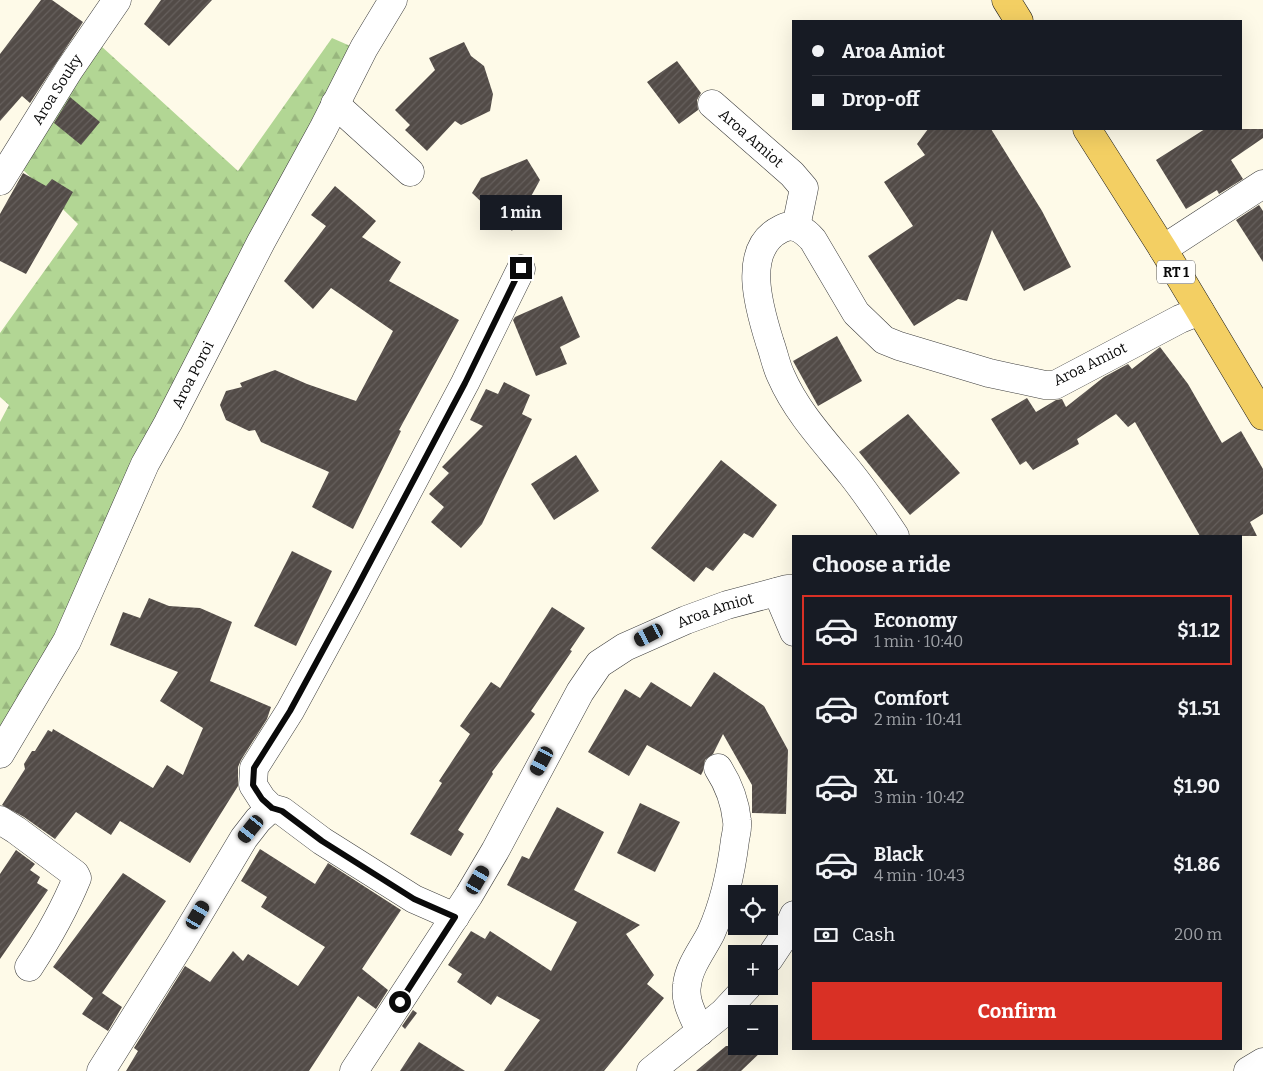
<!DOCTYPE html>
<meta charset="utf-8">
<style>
body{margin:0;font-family:Bitter,serif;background:#242831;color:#f1f3f6;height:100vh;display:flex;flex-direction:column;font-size:19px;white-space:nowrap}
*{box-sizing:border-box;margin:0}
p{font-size:16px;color:#9ea1a6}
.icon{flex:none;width:28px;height:28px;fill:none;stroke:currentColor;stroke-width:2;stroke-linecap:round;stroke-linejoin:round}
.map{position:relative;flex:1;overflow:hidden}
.details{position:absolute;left:792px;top:535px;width:450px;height:515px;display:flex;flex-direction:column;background:#171b24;border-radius:0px;box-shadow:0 5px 20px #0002}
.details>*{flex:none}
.hud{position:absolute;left:792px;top:20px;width:450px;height:110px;border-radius:0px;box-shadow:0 5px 20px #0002;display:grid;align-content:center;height:110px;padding:0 20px;background:#171b24}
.tools{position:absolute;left:728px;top:885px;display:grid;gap:10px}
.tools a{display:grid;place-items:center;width:50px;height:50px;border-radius:0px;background:#171b24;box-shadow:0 5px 20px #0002;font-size:25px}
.end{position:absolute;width:22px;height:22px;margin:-11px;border:6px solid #0a0a0a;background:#fff;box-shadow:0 0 0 2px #fff}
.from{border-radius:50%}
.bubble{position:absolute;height:35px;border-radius:0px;background:#171b24;box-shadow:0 5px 20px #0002;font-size:16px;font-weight:700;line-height:35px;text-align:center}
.car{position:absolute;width:15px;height:30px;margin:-15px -8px;border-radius:6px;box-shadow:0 0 4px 1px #0007;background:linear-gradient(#222 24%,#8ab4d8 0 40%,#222 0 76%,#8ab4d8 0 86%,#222 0)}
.hud b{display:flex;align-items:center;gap:18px;height:48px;font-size:19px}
.hud b+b{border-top:1px solid #363941}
.hud i{width:12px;height:12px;background:#f1f3f6}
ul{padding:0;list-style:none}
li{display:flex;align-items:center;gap:15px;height:70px;margin:0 10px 8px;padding:0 10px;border:2px solid transparent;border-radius:0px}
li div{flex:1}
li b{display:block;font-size:19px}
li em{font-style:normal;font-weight:700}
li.active{border-color:#d93025}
li>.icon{width:45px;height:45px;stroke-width:1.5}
h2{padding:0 20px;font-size:22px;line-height:60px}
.pay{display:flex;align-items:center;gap:12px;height:55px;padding:0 20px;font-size:19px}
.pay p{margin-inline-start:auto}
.action{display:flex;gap:10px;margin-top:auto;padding:10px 20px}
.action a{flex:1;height:58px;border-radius:0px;background:#d93025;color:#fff;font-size:20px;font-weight:700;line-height:58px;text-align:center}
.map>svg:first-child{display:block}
</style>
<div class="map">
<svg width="1263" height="1071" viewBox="0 0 1263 1071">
<defs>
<pattern id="forest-firs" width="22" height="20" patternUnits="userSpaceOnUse" patternTransform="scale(1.25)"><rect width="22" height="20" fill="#b2d694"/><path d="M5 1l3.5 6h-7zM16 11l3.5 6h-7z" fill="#98b67e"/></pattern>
<pattern id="building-hatch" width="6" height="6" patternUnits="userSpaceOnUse" patternTransform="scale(1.25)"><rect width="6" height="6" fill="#524b47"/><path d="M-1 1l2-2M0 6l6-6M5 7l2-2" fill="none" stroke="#66605d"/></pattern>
</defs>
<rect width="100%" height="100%" fill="#fefae8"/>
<path fill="url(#forest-firs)" d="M89,35L238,171L332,38L364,52L211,319L105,521L50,645L0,729V422L9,405L0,397V333L78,224L11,158Z"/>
<g fill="url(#building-hatch)">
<path d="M41,0H52L83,22L30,103L22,96L0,121V54Z"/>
<path d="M161,0H212L169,46L144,24Z"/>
<path d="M464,42L471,56L484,66L493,94L490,111L461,125L455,121L427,151L405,130L410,125L395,110L435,70L429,58Z"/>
<path d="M677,61L701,93L697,100L698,110L679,124L647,82Z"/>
<path d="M70,97L100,122L81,145L54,123Z"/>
<path d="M928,129H991L1042,211L1071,267L1024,291L992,230L967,301L958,299L914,326L868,256L913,226L884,182L925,155L917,144Z"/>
<path d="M1205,129H1263V138L1231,160L1243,179L1219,194L1217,190L1186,209L1156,160Z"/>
<path d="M527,159L540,180L512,231L472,193L481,178Z"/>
<path d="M23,173L46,186L52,179L73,192L26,274L0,261V214Z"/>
<path d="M335,186L376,221L362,237L401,262L389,281L459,320L399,430L401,431L353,529L312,507L329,472L261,442L255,430L249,431L226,420L220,405L226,391L242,387L240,383L275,370L307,384L356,401L393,331L331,288L313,309L284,281L326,226L311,215Z"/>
<path d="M1259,205L1263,211V262L1236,220Z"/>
<path d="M562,296L580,337L560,347L567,364L536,376L513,320L515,317Z"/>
<path d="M837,336L862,381L818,406L793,361Z"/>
<path d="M1160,347L1188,384L1222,443L1241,431L1263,469V514L1250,522L1257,536H1200L1135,422L1128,427L1116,414L1077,439L1079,444L1033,470L1026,461L1020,465L991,419L1027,398L1036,412L1056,400L1062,399L1066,407L1104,377L1128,364L1132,369Z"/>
<path d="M504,382L530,395L522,414L532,419L482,524L461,548L431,522L444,507L429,494L449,473L442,467L483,426L470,420L486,389L498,394Z"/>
<path d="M908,414L960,473L910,515L859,452Z"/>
<path d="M576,455L599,491L554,520L531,484Z"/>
<path d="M721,460L777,505L753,538L744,533L713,571L706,567L694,582L651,548Z"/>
<path d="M292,551L332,571L296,646L254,626Z"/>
<path d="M149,598L169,606L200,608L232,622L210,681L271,707L267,719L241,760L238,767V786L190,863L120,821L111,835L76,812L55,839L24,817L2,805L25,769L24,764L32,751H35L48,730L52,732L53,729L153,788L167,765L183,775L203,728L160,701L178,672L110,645L123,612L140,618Z"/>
<path d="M552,607L585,628L570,650L572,651L531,711L535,714L492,772L493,774L458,830L464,834L451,856L410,834L442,783L439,781L470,734L460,726L491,682L500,688Z"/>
<path d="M714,672L764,706L788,750L786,814L752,813V785L723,734L713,754L705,760L703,771L701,775L647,745L629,776L588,752L625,689L640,698L651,682L691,707Z"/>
<path d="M640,803L680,822L655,872L617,853Z"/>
<path d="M557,807L604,832L574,890L640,925L626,934L654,975L647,984L664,998L604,1071H504L540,1020L497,996L491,1005L457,982L462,974L448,965L471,931L485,939L490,931L551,971L577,922L507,885L522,856L529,859Z"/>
<path d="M260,849L315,884L328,863L401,910L362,969L388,990L376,1009L358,996L309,1071H126L138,1051L134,1048L185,966L210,982L233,951L243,961L248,954L298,986L325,947L261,907L267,897L241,881Z"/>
<path d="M16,850L35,864L30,870L40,877L37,883L48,890L0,959V874Z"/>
<path d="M123,873L166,901L102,993L122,1007L108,1031L82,1014L93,998L53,967Z"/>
<path d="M413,1010L417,1013L405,1029L402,1026Z"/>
<path d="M419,1042L465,1071H400Z"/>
<path d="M726,1046H767L741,1071H696Z"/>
</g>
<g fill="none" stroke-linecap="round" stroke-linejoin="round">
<g stroke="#3d3d3d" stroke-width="29">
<g id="minor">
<path d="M335,104L410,172"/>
<path id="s1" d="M712,104L792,174L804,188L796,227"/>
<path d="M1163,249L1263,184"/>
<path d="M895,536C881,515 867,494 851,474C826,443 797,413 781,376C776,366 774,354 770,343C760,311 740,249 781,229C794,222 804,230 813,240L856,313L884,340L899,346L989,373L1045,385H1055L1180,319L1200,311"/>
<path d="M777,592L794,632"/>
<path id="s2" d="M0,754L67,641L145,464L168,423L261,242L323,129L364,48L393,0"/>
<path d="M271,808L262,799L253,785L254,768L290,711L347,606L465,383L521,269"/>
<path d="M0,820L16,830L75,874L77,878C64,910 48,938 29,967"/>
<path d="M769,959L785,935L794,915"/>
<path d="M700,1032C694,1016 684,1002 687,985C689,966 703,949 711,933C724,904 731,872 735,840C736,834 738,827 737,821C735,801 729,785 718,768"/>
<path d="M101,1071L180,945L244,838L258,820L271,808L282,811L322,841L414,899L455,917"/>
<path id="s3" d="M354,1071L469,895L495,851L580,692L599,664L625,647L686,620L727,605L787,589H794"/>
<path d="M651,1071L723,1013L748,986"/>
<path d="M1248,1071L1263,1062"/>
</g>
</g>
<g stroke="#3d3d3d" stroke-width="29">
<g id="tertiary">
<path id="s4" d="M0,181L69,70L117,0"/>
</g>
</g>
<g stroke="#1b1b1b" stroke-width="29">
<g id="primary">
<path d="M1006,0L1019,21"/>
<path d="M1087,129L1163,249L1263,416"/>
</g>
</g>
<use href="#minor" stroke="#fff" stroke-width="28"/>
<use href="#tertiary" stroke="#fff" stroke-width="28"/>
<use href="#primary" stroke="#f3cf63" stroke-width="28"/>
</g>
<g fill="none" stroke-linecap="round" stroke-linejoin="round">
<path stroke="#0a0a0a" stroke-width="6" d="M400,1002L455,917L414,899L322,841L282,811L272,808L262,799L253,785L254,768L290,711L355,591L465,383L521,268"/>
</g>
<g text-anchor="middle" stroke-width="5" stroke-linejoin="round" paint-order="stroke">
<rect fill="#fff" stroke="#545454" stroke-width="1" x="1157" y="260.5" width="38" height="23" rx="4"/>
<g font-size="14" font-weight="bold" fill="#0a0a0a">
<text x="1176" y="277">RT 1</text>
</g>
<g font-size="15" fill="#0a0a0a" stroke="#fff">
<text dy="5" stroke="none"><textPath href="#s4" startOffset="108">Aroa Souky</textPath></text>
<text dy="5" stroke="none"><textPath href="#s1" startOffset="52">Aroa Amiot</textPath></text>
<text transform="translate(1090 364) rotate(-26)" y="5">Aroa Amiot</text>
<text dy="5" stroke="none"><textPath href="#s2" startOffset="426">Aroa Poroi</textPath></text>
<text dy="5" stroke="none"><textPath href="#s3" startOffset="604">Aroa Amiot</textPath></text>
</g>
</g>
</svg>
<div class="tools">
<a><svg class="icon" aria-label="locate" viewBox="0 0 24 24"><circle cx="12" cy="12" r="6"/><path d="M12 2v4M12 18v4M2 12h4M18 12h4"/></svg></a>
<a>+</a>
<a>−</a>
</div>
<i class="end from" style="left:400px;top:1002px"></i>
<i class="end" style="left:521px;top:268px"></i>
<div class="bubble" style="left:480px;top:195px;width:82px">1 min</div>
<i class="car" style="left:649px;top:635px;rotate:243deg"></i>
<i class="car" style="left:542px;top:761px;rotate:208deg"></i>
<i class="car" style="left:251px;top:829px;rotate:219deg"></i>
<i class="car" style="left:478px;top:880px;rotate:30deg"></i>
<i class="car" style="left:198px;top:915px;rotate:30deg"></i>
<div class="hud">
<b><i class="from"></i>Aroa Amiot</b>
<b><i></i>Drop-off</b>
</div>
<section class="details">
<h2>Choose a ride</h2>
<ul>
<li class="active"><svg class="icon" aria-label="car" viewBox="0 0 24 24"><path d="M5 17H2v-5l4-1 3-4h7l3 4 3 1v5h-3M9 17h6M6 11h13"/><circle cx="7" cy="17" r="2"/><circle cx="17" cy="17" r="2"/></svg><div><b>Economy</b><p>1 min · 10:40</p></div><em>$1.12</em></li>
<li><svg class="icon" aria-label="car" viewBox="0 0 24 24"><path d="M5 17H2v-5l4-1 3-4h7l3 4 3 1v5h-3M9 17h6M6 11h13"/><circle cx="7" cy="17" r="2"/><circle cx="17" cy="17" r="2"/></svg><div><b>Comfort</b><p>2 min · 10:41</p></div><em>$1.51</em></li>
<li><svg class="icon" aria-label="car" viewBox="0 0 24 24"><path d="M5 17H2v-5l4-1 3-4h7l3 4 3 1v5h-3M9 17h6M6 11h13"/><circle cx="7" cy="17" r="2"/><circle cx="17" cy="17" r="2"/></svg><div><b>XL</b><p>3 min · 10:42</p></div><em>$1.90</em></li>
<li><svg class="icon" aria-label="car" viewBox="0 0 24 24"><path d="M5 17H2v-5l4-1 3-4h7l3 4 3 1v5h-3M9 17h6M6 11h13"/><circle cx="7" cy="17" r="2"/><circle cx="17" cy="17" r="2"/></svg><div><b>Black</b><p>4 min · 10:43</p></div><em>$1.86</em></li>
</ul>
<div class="pay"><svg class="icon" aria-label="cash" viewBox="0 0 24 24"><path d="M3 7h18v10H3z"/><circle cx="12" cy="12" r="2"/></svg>Cash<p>200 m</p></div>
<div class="action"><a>Confirm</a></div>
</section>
</div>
